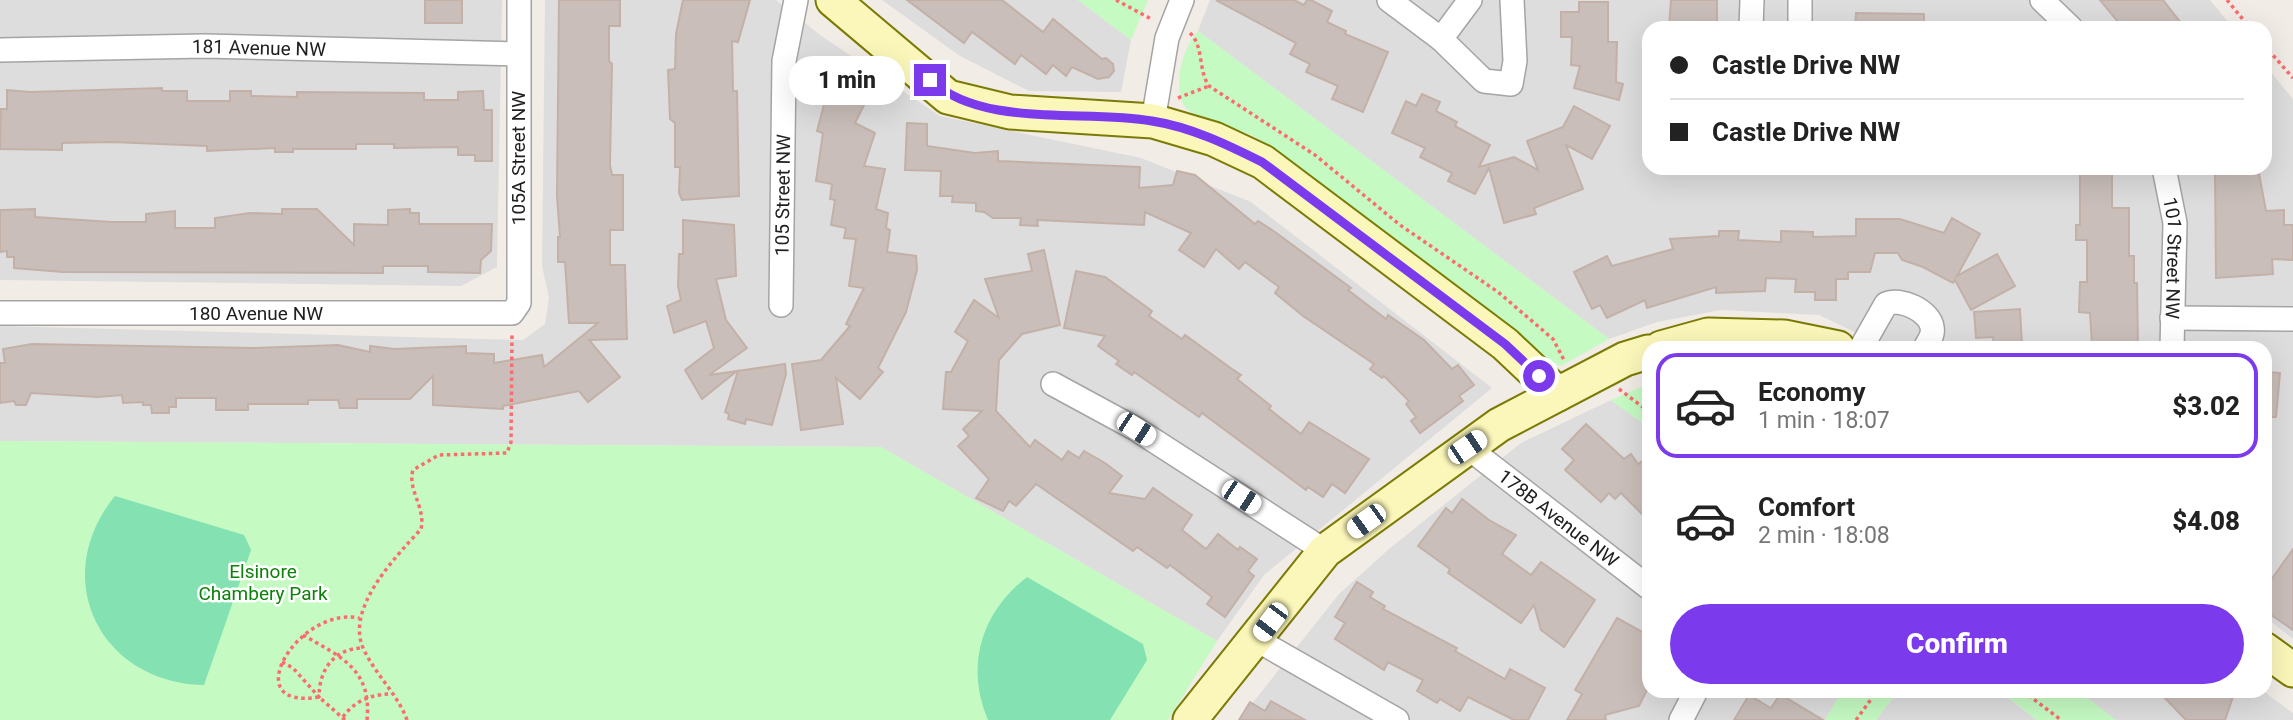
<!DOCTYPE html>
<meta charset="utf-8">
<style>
body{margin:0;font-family:Roboto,sans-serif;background:#f6f6f6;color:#222;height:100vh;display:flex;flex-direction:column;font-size:26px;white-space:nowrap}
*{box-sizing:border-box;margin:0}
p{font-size:23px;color:#767676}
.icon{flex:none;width:38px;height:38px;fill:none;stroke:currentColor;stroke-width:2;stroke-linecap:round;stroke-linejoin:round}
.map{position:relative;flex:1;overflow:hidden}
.drawer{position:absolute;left:1642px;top:341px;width:630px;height:357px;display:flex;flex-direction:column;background:#fff;border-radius:21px;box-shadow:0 7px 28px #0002}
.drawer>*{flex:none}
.top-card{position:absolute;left:1642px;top:21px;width:630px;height:154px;border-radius:21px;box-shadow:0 7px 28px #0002;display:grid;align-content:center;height:154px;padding:0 28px;background:#fff}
.end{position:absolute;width:32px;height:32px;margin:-16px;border:9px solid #7c3aed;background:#fff;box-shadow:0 0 0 4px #fff}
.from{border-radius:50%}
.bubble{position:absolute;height:49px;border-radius:24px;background:#fff;box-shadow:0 7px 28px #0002;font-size:23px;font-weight:800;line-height:49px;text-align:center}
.car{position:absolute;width:21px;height:42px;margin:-21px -10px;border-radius:9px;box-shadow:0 0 5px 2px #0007;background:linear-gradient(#fff 24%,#345 0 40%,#fff 0 76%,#345 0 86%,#fff 0)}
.top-card b{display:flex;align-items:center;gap:24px;height:66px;font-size:26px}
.top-card b+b{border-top:2px solid #e0e0e0}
.top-card i{width:18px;height:18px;background:#222}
ul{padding:12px 0 0;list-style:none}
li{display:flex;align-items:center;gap:21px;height:105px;margin:0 14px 10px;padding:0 14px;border:4px solid transparent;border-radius:21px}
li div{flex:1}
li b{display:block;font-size:26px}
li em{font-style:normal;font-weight:800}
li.active{border-color:#7c3aed}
li>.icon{width:63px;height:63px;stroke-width:1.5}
.button{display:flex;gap:14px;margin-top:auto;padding:14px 28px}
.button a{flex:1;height:80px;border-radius:42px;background:#7c3aed;color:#fff;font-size:28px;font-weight:800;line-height:80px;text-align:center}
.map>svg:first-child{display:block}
</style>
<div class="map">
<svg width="2293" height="720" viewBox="0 0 2293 720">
<rect width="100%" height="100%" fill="#f1ece6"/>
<g fill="#dedddd">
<path d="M0,0H502L497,267L461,286L0,280Z"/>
<path d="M545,0H776L820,35L940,116L1141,158L1251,202L1492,388L1264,575L1217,641L881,447L0,441V326L523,340L545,324L549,298L542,266Z"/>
<path d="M882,0H1078L1131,40L1121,92L1029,91L960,56Z"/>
<path d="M1210,0H2210L2233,28H1648V168H2264L2265,65L2293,99V639L2265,617L2264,348H1889L1819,315L1721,310L1657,322L1609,339L1198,31Z"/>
<path d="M1611,400L1648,427V691H1842L1825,720H1239L1339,594L1389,549L1521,443Z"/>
<path d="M1898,691H1999L2037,720H1876Z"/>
<path d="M2078,691H2263L2293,713V720H2116Z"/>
</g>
<g fill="#c5fac3">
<path d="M1078,0H1148L1131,40Z"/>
<path d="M1198,31L1609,339L1561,366L1547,359C1451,286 1356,213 1260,140C1241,126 1189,123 1182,101C1174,80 1184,46 1198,31Z"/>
<path d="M1648,384V427L1611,400Z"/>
<path d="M0,441L881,447L1217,641L1168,720H0Z"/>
<path d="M1842,691H1898L1876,720H1825Z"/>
<path d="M2000,691H2078L2116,720H2037Z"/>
</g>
<g fill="#83e1b2">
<path d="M115,496L244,535L251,550L204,685C100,683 48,578 115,496Z"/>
<path d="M1027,577L1143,644L1147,660L1110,720H988C965,666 981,613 1027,577Z"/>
</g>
<g fill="#c9beb9" stroke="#c3b1a8" stroke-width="2">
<rect x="425" y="0" width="37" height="23"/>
<path d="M559,0H620V26H609V61L612,64L610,165L612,175H623V230H610V265H625L627,339L589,340L620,377L588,402L579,391L503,406V409L433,405V376L410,399H357V408H340L338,400H308V404H248V410H216V398H176V407H169V413H152L151,405H143V402L123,403L122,395L98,397L31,393L26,405H16L14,401L0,403V363H5L3,349L32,344L253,348L338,345L370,352V346L394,349L466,346V353L494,354V363L542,355L544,367L598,323H569L565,262H558V237H560L557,196Z"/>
<path d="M683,0H750L738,42L732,41L733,91H737L739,196L682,200L679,193L680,167H675V123L670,119L668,70L675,69L676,34Z"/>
<path d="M907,0H1002L1043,32L1053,19L1102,59L1106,58L1113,64L1114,71L1109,77L1098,79L1072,67L1066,76L1053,65L1046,74L1021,55L1015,64L972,32L964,43Z"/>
<path d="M1216,0H1294L1304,5L1307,0H1311L1332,11L1327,22L1346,31L1345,34L1388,52L1363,112L1332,99L1338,86L1306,72L1310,64L1290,54L1296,43Z"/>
<path d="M1671,0H1717V28H1669Z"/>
<path d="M2100,0H2163L2185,28H2123Z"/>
<path d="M1579,2H1608V42H1617L1616,82L1623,84L1619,100L1574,88L1580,66L1571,65L1572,37H1561V12H1579Z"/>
<path d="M1856,13L1924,14V28H1855Z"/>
<path d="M849,72L875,83L855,123L875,133L864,166L885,169L876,209L888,213L886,228L890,230L887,252L916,256L917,270L906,312L878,368L883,372L860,399L836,378L843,424L801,430L792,364L821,360L850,326L846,324L864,288L849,286L856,239L844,238L846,228L831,225L835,200L830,199L832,184L816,181L823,133L817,131L826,97L817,92L826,73L844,82Z"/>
<path d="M162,88V91H187V101H230V91H251V96L297,97V92L424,93V100H458V92L483,91L484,110H492V161H475V155H458V147L394,148V144H356V149H293V152H275V148L207,151V146L112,142L62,143V150L0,149L1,109H7V90L30,92Z"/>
<path d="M1422,94L1440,102L1436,111L1457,122L1455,126L1490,145L1479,167L1514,157L1538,170L1527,141L1563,127L1574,106L1610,126L1592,159L1566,145L1583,189L1534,208L1536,214L1504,223L1489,168L1475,194L1448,181L1452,173L1420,157L1425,148L1392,133L1406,101L1416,106Z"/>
<path d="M907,123L927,124V146L975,153L998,151V161L1140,167L1139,188L1173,185L1177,171L1195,175L1255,224L1258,221L1275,232L1351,288L1348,290L1386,319L1388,315L1424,340L1452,369L1458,365L1474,385L1459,396L1463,401L1420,433L1411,421L1416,417L1406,404L1409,401L1384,376L1382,378L1370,369L1374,364L1303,316L1275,293L1279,287L1245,262L1239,269L1216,249L1204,267L1179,250L1191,233L1145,212L1144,225L1037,220L1038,226L1020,225L1021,218H993L984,212L976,211V203L952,202L953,196H940L941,171L905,170Z"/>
<path d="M2080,168H2112V208H2129V256H2134V283H2137L2138,348L2092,346L2090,313L2079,312L2080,282H2087V240H2076V225H2080Z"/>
<path d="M2215,168H2258L2266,211L2284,210V225H2293V260L2272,259L2273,274L2216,278Z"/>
<path d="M35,209V217L112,222H146V214L175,211V228H215V218L250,213L282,214V209H317L354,245V224L388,225V210L410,209V213H419V224H492L491,251L481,260L480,273L428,272V266H383V273L63,272L14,268V257H7V251L0,252V210Z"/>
<path d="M1952,218L1980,234L1957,276L1997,254L2015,286L1971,310L1955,280L1953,283L1923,267L1902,260L1898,253H1875L1870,272H1848V279H1836V300H1815V292H1795L1796,279L1766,278L1765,291L1716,293V287L1647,308L1645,300L1607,318L1600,305L1592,309L1574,272L1607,256L1612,266L1673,249L1670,239L1719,236V231H1739L1738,240L1781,242V231L1813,232V237L1856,236V219H1900L1944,233Z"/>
<path d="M683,220L734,225L736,276L716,279L726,320L747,348L709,375L737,371L702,399L685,370L714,348L706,321L674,333L667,306L681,300L678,286L679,254H683Z"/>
<path d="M1044,250L1060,325L1022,334L999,360L996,411L1030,447L1035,440L1062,460L1068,451L1079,458L1084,451L1105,463L1122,476L1109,493L1145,499L1153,488L1192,515L1182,530L1206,549L1218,534L1238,550L1240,547L1257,559L1248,571L1254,576L1225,617L1207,604L1212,597L1170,565L1167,568L1137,547L1133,551L1036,484L1016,506L1009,501L1003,511L976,498L989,479L958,446L969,436L963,429L982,411L943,409L946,372H951L968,341L955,332L974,300L999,318L985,279L1032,271L1028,254Z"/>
<path d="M1076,271L1105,277L1152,311L1149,316L1182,339L1185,335L1232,369L1241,375L1237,379L1271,406L1269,409L1301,434L1309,422L1369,459L1345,493L1332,484L1323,497L1308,487L1306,490L1202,413L1199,417L1134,372L1132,375L1116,364L1119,361L1098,346L1105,336L1064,328Z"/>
<path d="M2020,309L2022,345L1994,347L1993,337L1976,338L1974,312Z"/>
<path d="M785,364L786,374L772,425L746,419L745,424L728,419L729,414L725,412L738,371Z"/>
<path d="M2264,372L2280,373L2276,417H2264Z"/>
<path d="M1586,424L1624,459L1631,454L1638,464L1648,457V520L1621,493L1615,499L1609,493L1601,502L1565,470L1574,460L1562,449Z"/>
<path d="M1462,499L1489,520L1516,535L1502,554L1531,575L1541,562L1595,600L1564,647L1541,630L1534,605L1521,623L1448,573L1450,569L1418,546L1446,508L1452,513Z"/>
<path d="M2293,549V630L2264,610V590Z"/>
<path d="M1357,582L1373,592L1370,597L1385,606L1383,609L1457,648L1455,651L1505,679L1510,669L1545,688L1528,720H1514L1468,697L1460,711L1440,699L1437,703L1417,691L1423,680L1388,662L1384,670L1335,639L1345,623L1335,617Z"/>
<path d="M1617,618L1648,635V688L1639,706L1605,715L1606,720H1567L1582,694L1575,690Z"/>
<path d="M2158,691H2235L2225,720H2186Z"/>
<path d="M1780,694L1823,720H1734L1749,695L1771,708Z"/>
<path d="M1271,701L1305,720H1239L1250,702L1265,711Z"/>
</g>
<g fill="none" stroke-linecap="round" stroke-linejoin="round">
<g stroke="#a4a4a4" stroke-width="26">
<g id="street">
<path d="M1389,0L1441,39L1484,81L1511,84L1515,61L1512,0"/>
<path d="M2042,0L2071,28"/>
<path d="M1751,28L1752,0"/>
<path d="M1800,28V0"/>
<path d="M1441,39L1470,0"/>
<path id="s1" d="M0,50L204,46L518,54"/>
<path d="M1153,121L1167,38L1182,0"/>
<path id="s2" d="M2164,168L2175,223L2172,348"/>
<path id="s3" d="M781,305L784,61L796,0"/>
<path id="s4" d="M0,313H512L519,303V0"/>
<path d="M2172,318L2293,319"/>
<path d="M1861,348L1886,304C1900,297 1930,311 1932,327C1934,335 1928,342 1925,348"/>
<path d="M1053,384L1136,429L1325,551"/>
<path id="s5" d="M1467,447L1648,587"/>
<path d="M1257,640L1397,720"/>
<path d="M1681,720L1696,691"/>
</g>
</g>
<g stroke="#7b7a03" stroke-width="37">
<g id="secondary">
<path d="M833,0L948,97L1010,112L1153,121L1214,139L1263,162L1505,344L1558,394"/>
<path d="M1661,348L1708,335L1784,337L1838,348"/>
<path d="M2264,649L2293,670"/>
<path d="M1190,720L1325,551L1499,425L1625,359L1648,352"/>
</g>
</g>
<g stroke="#fc6c6d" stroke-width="3.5" stroke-dasharray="3.5 3.5" stroke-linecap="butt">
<path d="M1116,0L1153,20"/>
<path d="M2227,0L2250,28"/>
<path d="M1190,33C1204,46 1198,71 1209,86L1315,155L1400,225L1498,292L1553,339L1564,360"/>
<path d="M2264,45L2293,78"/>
<path d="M1178,98L1209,86"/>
<path d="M1619,389L1648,411"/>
<path d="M303,635C341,657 372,669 367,720"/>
<path d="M282,662L293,668L319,697C319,669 335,648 363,648"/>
<path d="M2023,691L2061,720"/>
<path d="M343,717C354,701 372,694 391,694"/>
<path d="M345,720L319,697C235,711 298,606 359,618"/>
<path d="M407,720C398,695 376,675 364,650C344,609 395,558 421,529C426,507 407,490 413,470L439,455L507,453L511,442L512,334"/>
<path d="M1856,720L1877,691"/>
</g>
<use href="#street" stroke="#fff" stroke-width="23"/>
<use href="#secondary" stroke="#fbf7ba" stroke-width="33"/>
</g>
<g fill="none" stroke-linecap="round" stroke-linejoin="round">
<path stroke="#7c3aed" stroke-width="9" d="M930,80C984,129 1084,109 1152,121C1191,127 1228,145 1262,162L1505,344L1539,376"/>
</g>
<g text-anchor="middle" stroke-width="5" stroke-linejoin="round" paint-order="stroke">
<g font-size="19" fill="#202020" stroke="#fff">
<text dy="7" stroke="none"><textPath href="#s1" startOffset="259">181 Avenue NW</textPath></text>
<text transform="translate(518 158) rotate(-90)" y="7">105A Street NW</text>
<text dy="7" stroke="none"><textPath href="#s3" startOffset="110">105 Street NW</textPath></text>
<text dy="7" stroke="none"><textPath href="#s2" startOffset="91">101 Street NW</textPath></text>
<text dy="7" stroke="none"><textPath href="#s4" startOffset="256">180 Avenue NW</textPath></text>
<text dy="7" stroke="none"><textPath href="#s5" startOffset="116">178B Avenue NW</textPath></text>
</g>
<g font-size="19" fill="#0d820a" stroke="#fff">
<text x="263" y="578">Elsinore<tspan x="263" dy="22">Chambery Park</tspan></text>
</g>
</g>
</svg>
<i class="end from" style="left:1539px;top:376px"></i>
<i class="end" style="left:930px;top:80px"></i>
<div class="bubble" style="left:789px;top:56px;width:116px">1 min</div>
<i class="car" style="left:1136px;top:429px;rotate:123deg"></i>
<i class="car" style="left:1467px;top:447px;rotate:56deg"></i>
<i class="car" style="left:1241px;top:497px;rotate:123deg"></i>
<i class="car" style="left:1366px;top:521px;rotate:234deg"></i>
<i class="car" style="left:1270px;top:622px;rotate:217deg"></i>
<div class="top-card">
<b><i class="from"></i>Castle Drive NW</b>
<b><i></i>Castle Drive NW</b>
</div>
<section class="drawer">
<ul>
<li class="active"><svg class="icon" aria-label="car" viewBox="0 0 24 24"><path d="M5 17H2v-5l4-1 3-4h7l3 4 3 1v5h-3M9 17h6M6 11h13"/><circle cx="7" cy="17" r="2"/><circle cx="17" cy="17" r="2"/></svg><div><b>Economy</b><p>1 min · 18:07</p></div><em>$3.02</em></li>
<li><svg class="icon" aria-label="car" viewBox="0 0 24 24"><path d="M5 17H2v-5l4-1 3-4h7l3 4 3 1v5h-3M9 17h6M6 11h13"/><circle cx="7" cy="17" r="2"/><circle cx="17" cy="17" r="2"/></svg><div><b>Comfort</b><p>2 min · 18:08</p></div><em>$4.08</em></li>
</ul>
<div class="button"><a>Confirm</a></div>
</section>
</div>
